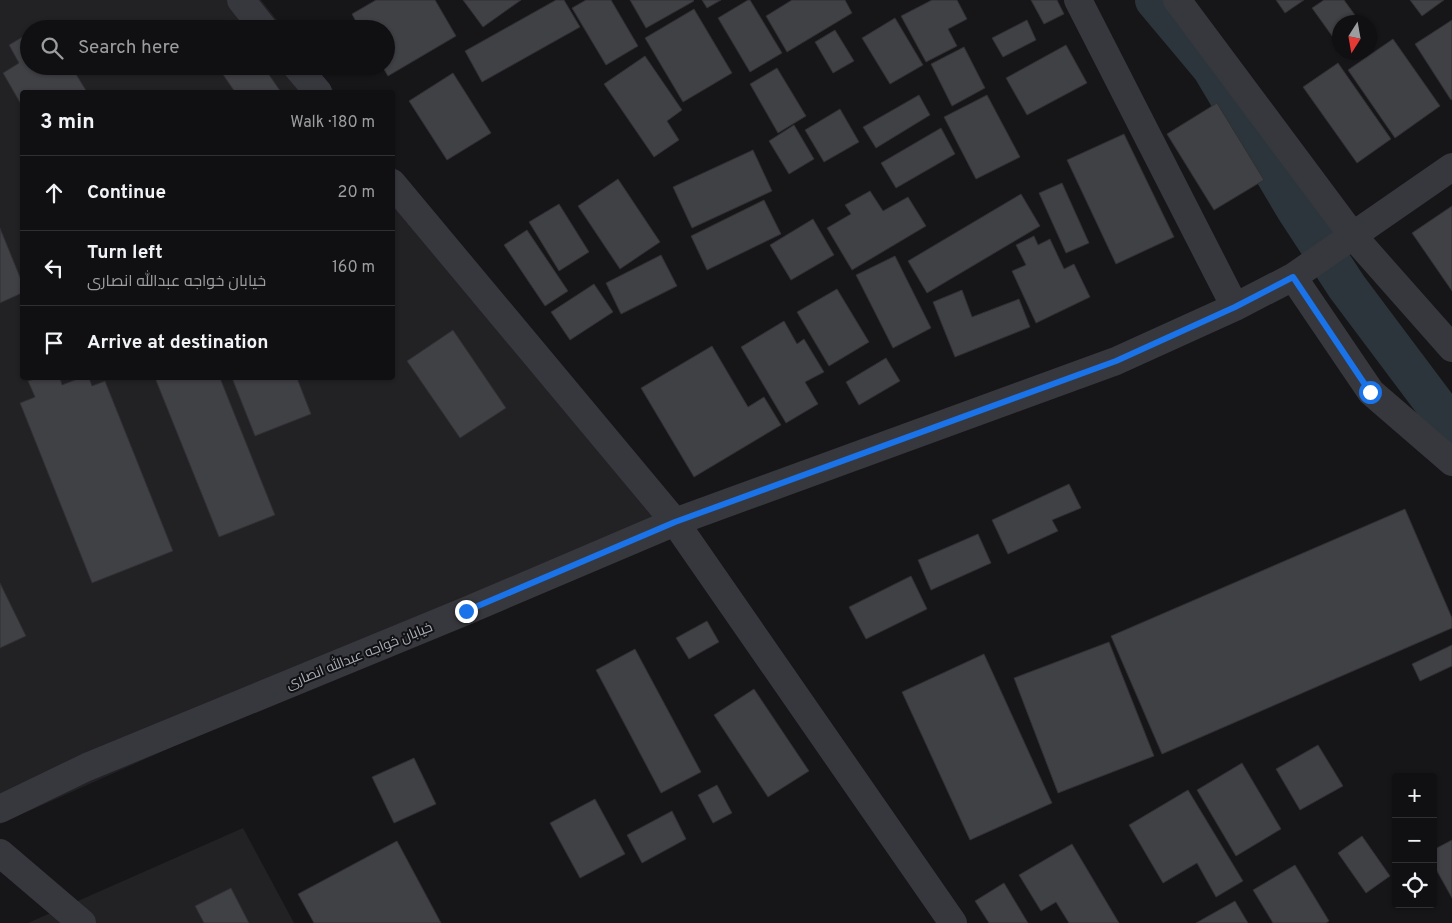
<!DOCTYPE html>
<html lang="en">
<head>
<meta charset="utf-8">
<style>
  :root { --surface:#101012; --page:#19191b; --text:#f1f3f6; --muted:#9c9d9f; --line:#303032 }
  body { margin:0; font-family:Overpass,Cairo,sans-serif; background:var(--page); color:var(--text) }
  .controls { position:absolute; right:15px; bottom:15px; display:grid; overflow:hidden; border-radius:5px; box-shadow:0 1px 4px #0004 }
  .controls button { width:45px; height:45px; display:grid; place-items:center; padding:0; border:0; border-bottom:1px solid var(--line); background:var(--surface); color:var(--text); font:25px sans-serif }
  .compass { position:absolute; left:1332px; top:15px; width:45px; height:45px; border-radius:50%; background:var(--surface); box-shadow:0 1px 4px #0004; rotate:191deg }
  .stop { position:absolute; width:15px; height:15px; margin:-11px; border:4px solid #1a73e8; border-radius:50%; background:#fff }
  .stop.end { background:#1a73e8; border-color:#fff; box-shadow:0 1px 5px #0008 }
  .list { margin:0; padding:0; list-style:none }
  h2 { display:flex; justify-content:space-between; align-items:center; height:65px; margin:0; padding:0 20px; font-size:21px }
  h2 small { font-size:16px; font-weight:400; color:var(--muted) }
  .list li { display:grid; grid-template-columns:32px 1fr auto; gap:15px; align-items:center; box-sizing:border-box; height:75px; padding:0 20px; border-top:1px solid var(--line) }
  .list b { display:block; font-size:19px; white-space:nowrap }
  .list p { margin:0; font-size:16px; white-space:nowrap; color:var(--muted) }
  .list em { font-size:16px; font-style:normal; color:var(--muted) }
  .icon { flex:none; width:28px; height:28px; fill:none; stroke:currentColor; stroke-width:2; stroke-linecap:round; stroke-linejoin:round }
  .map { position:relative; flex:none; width:1452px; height:923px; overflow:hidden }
  .search { position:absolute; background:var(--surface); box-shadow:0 1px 4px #0004; left:20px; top:20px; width:375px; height:55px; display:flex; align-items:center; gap:12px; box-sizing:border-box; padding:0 18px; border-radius:28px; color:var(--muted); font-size:19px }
  .panel { position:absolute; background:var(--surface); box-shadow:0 1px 4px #0004; left:20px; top:90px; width:375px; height:290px; border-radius:5px }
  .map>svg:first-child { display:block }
  .built { fill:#222225 }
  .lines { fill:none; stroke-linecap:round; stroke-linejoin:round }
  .canal { stroke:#2c353c; stroke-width:40 }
  .building { fill:#404145; stroke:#303034 }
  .minor { stroke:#37383d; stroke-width:28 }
  .route { stroke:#1a73e8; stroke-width:6 }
  .labels { text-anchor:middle; stroke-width:4; stroke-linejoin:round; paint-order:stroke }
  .street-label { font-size:14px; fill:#a8adb8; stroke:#111113 }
</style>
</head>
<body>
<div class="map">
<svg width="1452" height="923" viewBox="0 0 1452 923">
  <rect width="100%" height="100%" fill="#161618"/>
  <path class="built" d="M 0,0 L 261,0 L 284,29 L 29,29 L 29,66 L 314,66 L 335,92 L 22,92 L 22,378 L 392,378 L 393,165 L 675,522 L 0,824 Z
    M 243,828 L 294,923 L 28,923 Z"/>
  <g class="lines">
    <path class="canal" d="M 1155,0 L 1212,68 L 1296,209 L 1347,287 L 1452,427"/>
  </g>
  <path class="building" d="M 376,0 L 435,0 L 456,36 L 388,76 L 382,66 L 386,66 L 386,29 L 360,29 L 352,14 Z
    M 463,0 L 521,0 L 483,27 Z
    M 556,0 L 564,0 L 580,27 L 482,82 L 465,51 Z
    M 586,0 L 611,0 L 638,46 L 606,65 L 572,8 Z
    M 630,0 L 693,0 L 694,1 L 646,28 Z
    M 702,0 L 721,0 L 707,8 Z
    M 748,0 L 750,0 L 782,53 L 750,72 L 718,18 Z
    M 792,0 L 845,0 L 852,13 L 787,52 L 766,16 Z
    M 932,0 L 957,0 L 967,19 L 948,29 L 957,46 L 926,62 L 901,16 Z
    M 1031,0 L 1057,0 L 1064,14 L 1044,24 Z
    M 1276,0 L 1304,0 L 1285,13 Z
    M 1324,0 L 1344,0 L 1360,22 L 1340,22 L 1340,36 L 1335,40 L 1312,8 Z
    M 1410,0 L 1444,0 L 1422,16 Z
    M 694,9 L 732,73 L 683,102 L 645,38 Z
    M 895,18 L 923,65 L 890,84 L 862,38 Z
    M 231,20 L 237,29 L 219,29 Z
    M 1027,20 L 1036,40 L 1003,57 L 992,38 Z
    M 1452,20 L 1452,99 L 1451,100 L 1415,44 Z
    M 835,30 L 854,61 L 833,73 L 815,42 Z
    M 29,33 L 29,66 L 71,66 L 87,92 L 22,92 L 22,106 L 3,73 L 19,63 L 9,45 Z
    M 1393,39 L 1440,106 L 1395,138 L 1348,70 Z
    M 1066,45 L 1087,83 L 1027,115 L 1006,78 Z
    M 964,47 L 985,88 L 952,106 L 931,64 Z
    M 645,56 L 682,110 L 667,121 L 679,140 L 654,157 L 604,84 Z
    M 1338,63 L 1391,139 L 1357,163 L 1303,87 Z
    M 217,66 L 263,66 L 281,92 L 235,92 Z
    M 777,68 L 806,116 L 778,133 L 750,84 Z
    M 453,73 L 491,133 L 447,160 L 409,101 Z
    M 919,95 L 930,115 L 876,148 L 863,127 Z
    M 987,95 L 1020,157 L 976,179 L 944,117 Z
    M 1217,103 L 1264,180 L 1214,210 L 1167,134 Z
    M 840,109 L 859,142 L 824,162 L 805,130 Z
    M 794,125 L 814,159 L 789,174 L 769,141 Z
    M 941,128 L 955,154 L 896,188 L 881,163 Z
    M 1124,134 L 1174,237 L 1116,264 L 1067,160 Z
    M 753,150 L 772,191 L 692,228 L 673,187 Z
    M 618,179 L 660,242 L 620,269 L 578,206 Z
    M 1062,183 L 1089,243 L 1066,253 L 1039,193 Z
    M 870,191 L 883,211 L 908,197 L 926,226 L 852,270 L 827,228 L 851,214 L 845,205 Z
    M 1021,194 L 1040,226 L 927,293 L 908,261 Z
    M 764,200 L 781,234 L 707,270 L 691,236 Z
    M 559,204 L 589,252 L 559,271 L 529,222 Z
    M 1452,206 L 1452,291 L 1412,233 Z
    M 813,219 L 834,255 L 791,280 L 770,245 Z
    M 0,228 L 22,282 L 22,293 L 0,303 Z
    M 527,230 L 568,291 L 545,306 L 504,245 Z
    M 1034,236 L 1038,245 L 1050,239 L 1064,269 L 1074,264 L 1090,297 L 1036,323 L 1012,271 L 1026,265 L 1016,245 Z
    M 661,255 L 677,286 L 621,314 L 606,283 Z
    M 895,256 L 931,328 L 893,348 L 856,275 Z
    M 594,284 L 613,312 L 570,340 L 551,312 Z
    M 837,289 L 869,342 L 829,366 L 797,312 Z
    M 962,290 L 972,317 L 1019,299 L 1030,327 L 955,357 L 933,302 Z
    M 784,321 L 797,344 L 804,339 L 824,372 L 805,382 L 818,404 L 786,423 L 741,347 Z
    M 453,330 L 506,408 L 460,438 L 407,361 Z
    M 712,346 L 748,407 L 764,397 L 781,425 L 694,477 L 641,388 Z
    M 886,358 L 900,381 L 859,405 L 846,382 Z
    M 38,378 L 60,378 L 62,385 L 80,378 L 89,378 L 92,386 L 105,381 L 173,551 L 92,583 L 20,403 L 35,397 L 28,381 Z
    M 155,378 L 220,378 L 275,515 L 219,537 Z
    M 232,378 L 297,378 L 311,414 L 255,436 Z
    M 1069,484 L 1081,508 L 1052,520 L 1058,531 L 1008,554 L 992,520 Z
    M 1405,509 L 1452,618 L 1452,628 L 1162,754 L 1111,636 Z
    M 978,534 L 991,563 L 931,590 L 918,560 Z
    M 911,576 L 927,609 L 866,639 L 849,607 Z
    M 0,583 L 26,636 L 0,648 Z
    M 707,621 L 719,642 L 689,659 L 676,638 Z
    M 1109,642 L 1154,756 L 1058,793 L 1014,678 Z
    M 1452,645 L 1452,666 L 1420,681 L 1412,664 Z
    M 635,649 L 701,772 L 661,793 L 596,670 Z
    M 984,654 L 1052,803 L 970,840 L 902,692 Z
    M 754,689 L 809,771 L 768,797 L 714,715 Z
    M 1318,745 L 1343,786 L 1300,810 L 1276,769 Z
    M 414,758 L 436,804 L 394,823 L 372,777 Z
    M 1242,763 L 1281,829 L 1236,856 L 1197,790 Z
    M 717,785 L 732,813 L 713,823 L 698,795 Z
    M 1188,790 L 1243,881 L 1216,897 L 1197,863 L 1163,883 L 1129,825 Z
    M 595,799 L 625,854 L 580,878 L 550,823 Z
    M 672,811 L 686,839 L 642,863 L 627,835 Z
    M 1362,836 L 1390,876 L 1366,893 L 1338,853 Z
    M 1452,840 L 1452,898 L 1433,864 L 1433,850 Z
    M 397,841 L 441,923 L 314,923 L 298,894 Z
    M 1072,844 L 1119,923 L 1069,923 L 1056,902 L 1041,911 L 1019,875 Z
    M 1295,865 L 1329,921 L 1326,923 L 1273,923 L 1253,890 Z
    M 1004,883 L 1028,923 L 989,923 L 975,901 Z
    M 231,888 L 249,923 L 204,923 L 195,906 Z
    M 1235,901 L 1248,923 L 1196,923 Z"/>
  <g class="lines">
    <path class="minor" d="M 241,0 L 264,29
      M 1078,0 L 1235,307
      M 1177,0 L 1353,236 L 1452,348
      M 296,66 L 318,92
      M 392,183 L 675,522 L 953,923
      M 1293,277 L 1371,392 L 1452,462
      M 0,809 L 87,767 L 466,611 L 675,522 L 1116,361 L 1235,307 L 1293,277 L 1452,167
      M 0,853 L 82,923"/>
  </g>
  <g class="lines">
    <path class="route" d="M 466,611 L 675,522 L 1116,361 L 1235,307 L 1293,277 L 1370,392"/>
  </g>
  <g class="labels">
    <g class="street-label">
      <text transform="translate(359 655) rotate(-22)" y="5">خیابان خواجه عبدالله انصاری</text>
    </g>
  </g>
</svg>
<div class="controls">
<button>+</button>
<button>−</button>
<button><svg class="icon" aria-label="locate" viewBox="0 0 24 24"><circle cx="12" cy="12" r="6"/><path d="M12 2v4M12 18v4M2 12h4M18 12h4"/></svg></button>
</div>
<svg class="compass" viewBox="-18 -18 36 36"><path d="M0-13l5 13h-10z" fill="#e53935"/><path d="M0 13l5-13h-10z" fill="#9c9d9f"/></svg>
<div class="stop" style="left:1370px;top:392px"></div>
<div class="stop end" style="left:466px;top:611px"></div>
<div class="search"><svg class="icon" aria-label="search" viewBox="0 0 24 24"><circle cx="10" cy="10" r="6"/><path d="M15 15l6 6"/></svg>Search here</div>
<section class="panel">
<h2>3 min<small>Walk · 180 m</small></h2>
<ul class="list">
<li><svg class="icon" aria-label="ahead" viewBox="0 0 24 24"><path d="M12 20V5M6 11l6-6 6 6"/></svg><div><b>Continue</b></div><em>20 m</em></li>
<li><svg class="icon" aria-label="left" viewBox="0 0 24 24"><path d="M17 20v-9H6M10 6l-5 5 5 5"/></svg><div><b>Turn left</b><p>خیابان خواجه عبدالله انصاری</p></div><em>160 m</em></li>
<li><svg class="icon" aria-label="arrive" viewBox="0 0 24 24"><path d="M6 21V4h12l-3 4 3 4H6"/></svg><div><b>Arrive at destination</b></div></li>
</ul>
</section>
</div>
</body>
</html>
